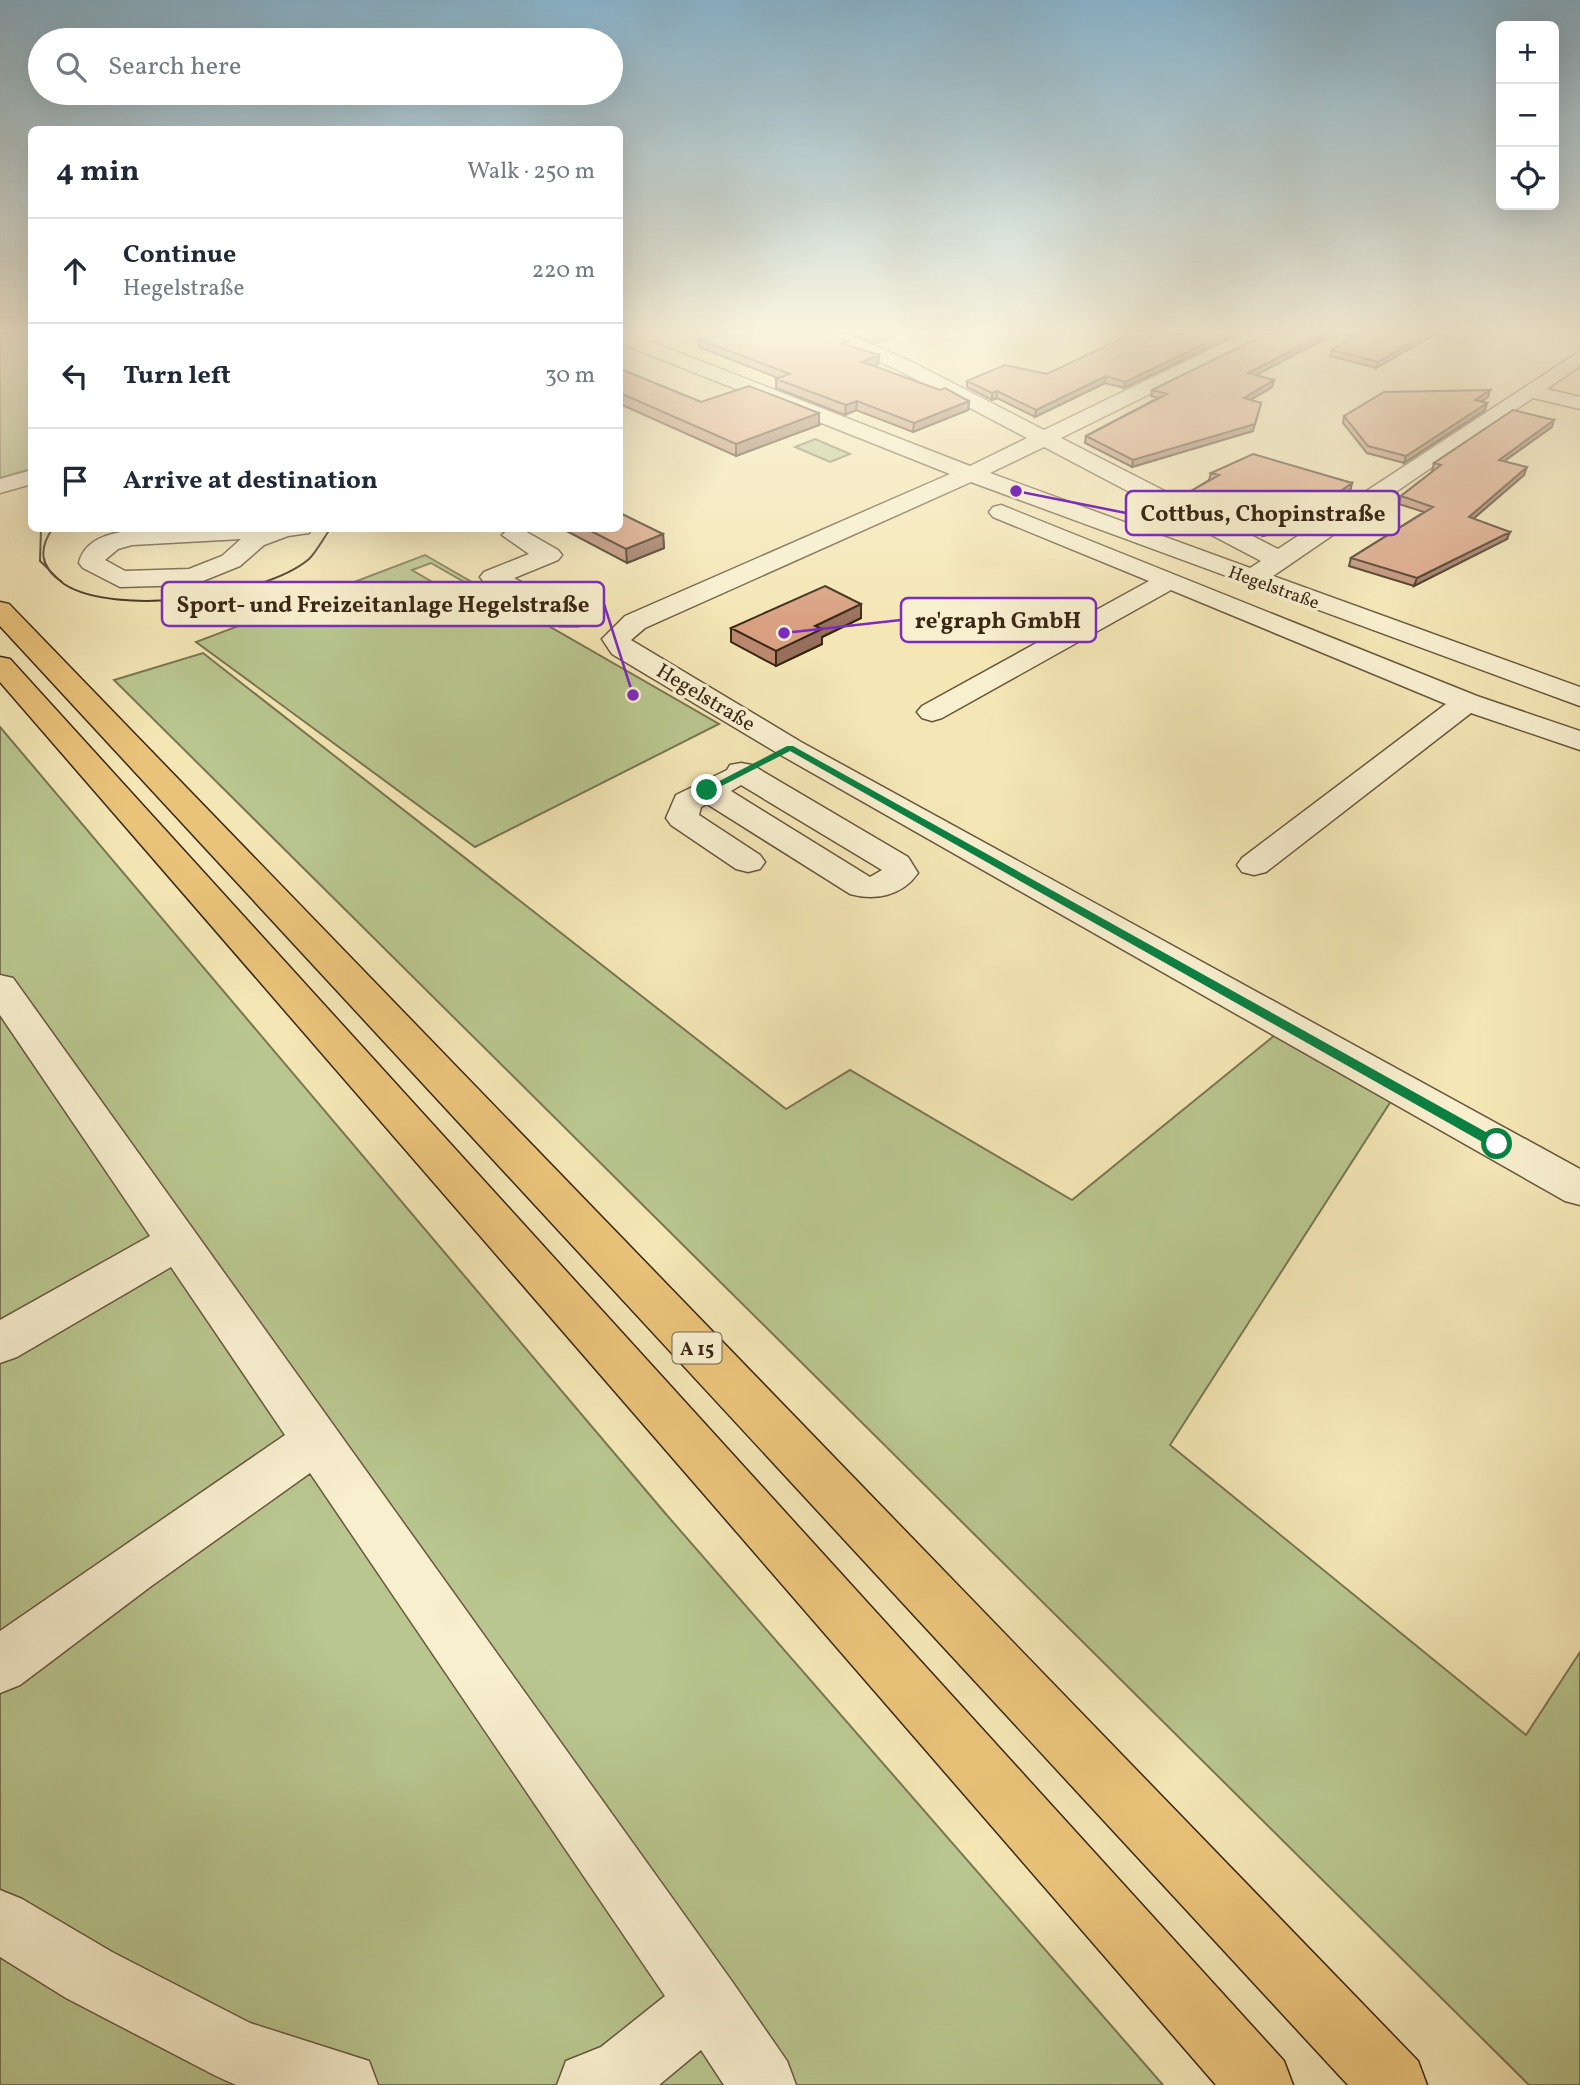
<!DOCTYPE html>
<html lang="en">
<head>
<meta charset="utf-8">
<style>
  :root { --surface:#fff; --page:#f2f2f3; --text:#1f2937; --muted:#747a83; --line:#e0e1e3 }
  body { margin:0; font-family:Vollkorn,serif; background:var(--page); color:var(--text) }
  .controls { position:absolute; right:21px; top:21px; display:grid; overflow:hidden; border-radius:10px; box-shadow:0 7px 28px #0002 }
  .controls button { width:63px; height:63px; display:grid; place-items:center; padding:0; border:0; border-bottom:2px solid var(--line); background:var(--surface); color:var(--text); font:35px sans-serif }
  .stop { position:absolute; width:21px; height:21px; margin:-16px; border:5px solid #0b8043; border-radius:50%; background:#fff }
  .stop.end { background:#0b8043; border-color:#fff; box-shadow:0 2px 7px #0008 }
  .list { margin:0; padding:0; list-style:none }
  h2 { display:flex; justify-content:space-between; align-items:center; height:91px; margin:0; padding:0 28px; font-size:30px }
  h2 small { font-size:23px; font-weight:400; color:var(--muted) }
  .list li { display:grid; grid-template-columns:46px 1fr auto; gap:21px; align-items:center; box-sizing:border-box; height:105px; padding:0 28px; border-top:2px solid var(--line) }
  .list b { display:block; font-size:26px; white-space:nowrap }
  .list p { margin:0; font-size:23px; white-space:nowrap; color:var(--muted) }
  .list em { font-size:23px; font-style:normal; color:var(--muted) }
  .icon { flex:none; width:38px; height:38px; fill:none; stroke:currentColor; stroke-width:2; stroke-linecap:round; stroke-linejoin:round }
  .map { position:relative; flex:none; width:1580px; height:2085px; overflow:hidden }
  .search { position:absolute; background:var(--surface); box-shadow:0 7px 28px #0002; left:28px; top:28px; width:595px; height:77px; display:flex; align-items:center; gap:18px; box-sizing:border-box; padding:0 24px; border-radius:38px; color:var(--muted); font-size:26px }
  .panel { position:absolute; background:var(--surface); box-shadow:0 7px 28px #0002; left:28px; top:126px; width:595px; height:406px; border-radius:10px }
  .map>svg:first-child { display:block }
  .green { fill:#b9c68f; stroke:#797652; stroke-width:2; fill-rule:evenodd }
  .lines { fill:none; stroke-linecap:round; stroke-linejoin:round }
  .minor-casing { stroke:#68573d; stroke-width:3 }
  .highway-casing { stroke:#392715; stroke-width:3 }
  .minor { fill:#f8efcf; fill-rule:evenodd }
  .highway { fill:#eac37a; fill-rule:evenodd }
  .tram { stroke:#392715; stroke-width:2 }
  .wall { fill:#ba896e; stroke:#392715; stroke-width:2 }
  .shaded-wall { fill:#976f5a; stroke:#392715; stroke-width:2 }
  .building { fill:#d89f80; stroke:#392715; stroke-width:2 }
  .route { fill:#0b8043 }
  .labels { text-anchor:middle; stroke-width:7; stroke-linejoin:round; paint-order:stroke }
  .far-street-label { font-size:18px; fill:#392715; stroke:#f8efcf }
  .shield { fill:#f8efcf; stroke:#72634d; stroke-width:2 }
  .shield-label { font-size:19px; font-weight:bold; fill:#392715 }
  .street-label { font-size:21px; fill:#392715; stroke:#f8efcf }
  .leader { fill:none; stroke:#7b2cbf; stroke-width:2.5 }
  .callout-dot { fill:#7b2cbf; stroke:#f8efcf; stroke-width:2.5 }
  .callout { fill:#f8efcf; stroke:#7b2cbf; stroke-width:2.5 }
  .callout-label { font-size:23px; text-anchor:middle; font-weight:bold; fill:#392715 }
</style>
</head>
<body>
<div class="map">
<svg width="1580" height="2085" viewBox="0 0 1580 2085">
  <rect width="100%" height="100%" fill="#f4e6b5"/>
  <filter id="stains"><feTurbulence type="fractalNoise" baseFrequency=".00286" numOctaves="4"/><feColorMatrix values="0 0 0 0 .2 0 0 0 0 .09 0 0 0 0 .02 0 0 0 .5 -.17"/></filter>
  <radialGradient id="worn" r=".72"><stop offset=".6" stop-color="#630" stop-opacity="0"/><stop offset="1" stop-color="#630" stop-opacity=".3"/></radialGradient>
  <path class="green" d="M 0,334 L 32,334 L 31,469 L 0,478 Z
    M 815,439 L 850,454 L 830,462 L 795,447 Z
    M 425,555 L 719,724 L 475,847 L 196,642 ZM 431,563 L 464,582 L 464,583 L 446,590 L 412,570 Z
    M 203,653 L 786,1109 L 850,1070 L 1072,1200 L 1275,1035 L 1391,1101 L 1170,1445 L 1526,1735 L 1580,1652 L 1580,2085 L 1529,2085 L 114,680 Z
    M 0,727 L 665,1513 L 1163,2085 L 0,2085 Z"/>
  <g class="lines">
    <g class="minor-casing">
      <path id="minor" d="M 620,334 L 631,334 L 970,466 L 1027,438 L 896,369 L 825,338 L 823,334 L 847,334 L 910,361 L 1044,430 L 1242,334 L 1265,334 L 1263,338 L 1061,438 L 1278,549 L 1580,351 L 1580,366 L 1547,389 L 1580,397 L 1580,409 L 1533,398 L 1273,576 L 1580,687 L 1580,706 L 971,482 L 645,628 L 631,640 L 801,742 L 1580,1169 L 1580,1205 L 1565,1201 L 779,754 L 612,654 L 602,639 L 625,616 L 950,474 L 620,343 ZM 1044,447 L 1261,561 L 1250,568 L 990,473 Z
        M 32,470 L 32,484 L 0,493 L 0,479 Z
        M 1001,505 L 1477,696 L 1580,731 L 1580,750 L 1471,713 L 1266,872 L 1254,875 L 1242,872 L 1237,865 L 1242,858 L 1446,704 L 1171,590 L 942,718 L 932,721 L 922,718 L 917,712 L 922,706 L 1149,581 L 993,517 L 989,512 L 993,507 Z
        M 167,528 L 312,528 L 309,533 L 288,536 L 264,545 L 240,566 L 193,585 L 120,587 L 83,568 L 79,563 C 87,528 139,530 167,528 ZM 241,539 L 222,556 L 189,569 L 125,571 L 105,560 L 118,549 L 132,545 Z
        M 510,528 L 523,530 L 558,550 L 562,555 L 558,560 L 514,578 L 579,614 L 582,620 L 579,626 L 559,626 L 484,582 L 480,577 L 484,572 L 529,554 L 502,535 Z
        M 741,763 L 752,765 L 908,857 L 918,873 C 902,896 875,901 850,894 L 707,804 L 701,807 L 699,815 L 760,855 L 765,862 L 760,869 L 748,872 L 736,869 L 671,825 L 666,818 L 676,795 L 727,770 L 730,765 ZM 741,785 L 882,870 L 870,877 L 731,791 Z
        M 0,975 L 13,978 L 731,1980 L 787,2061 L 796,2085 L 724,2085 L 701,2050 L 659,2085 L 557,2085 L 566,2061 L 601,2047 L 665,1996 L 310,1473 L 150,1587 L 20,1685 L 0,1693 L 0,1631 L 285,1435 L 171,1267 L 17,1357 L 0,1363 L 0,1320 L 150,1236 L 0,1015 Z
        M 0,1890 L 22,1899 L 112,1952 L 250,2023 L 369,2061 L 378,2085 L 236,2085 L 216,2076 L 66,1998 L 0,1957 Z"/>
    </g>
    <g class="highway-casing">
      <path id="highway" d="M 0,602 L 9,604 L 1418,2061 L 1427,2085 L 1348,2085 L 0,626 Z
        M 0,657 L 10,659 L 1284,2061 L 1293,2085 L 1216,2085 L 0,682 Z"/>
    </g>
    <use href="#minor" class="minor"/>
    <use href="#highway" class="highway"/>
    <path class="tram" d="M 41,528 L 40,561 C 48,568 56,578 64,584 C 115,617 263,598 309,559 C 317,551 324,537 331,528
      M 53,528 C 38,549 40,567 62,582"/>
  </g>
  <path class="wall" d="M 853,334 L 896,334 L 896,336 L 874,343 Z
    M 1145,334 L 1237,334 L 1124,388 L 1105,383 L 1035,417 L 997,398 L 992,400 L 967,387 L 967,381 L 1047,374 Z
    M 1331,334 L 1331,336 L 1300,352 L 1298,351 L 1298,353 L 1255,375 L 1274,380 L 1272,387 L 1250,400 L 1253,431 L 1132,467 L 1085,443 L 1086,436 L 1158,398 L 1151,396 L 1152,390 Z
    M 1435,334 L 1376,368 L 1330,356 L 1332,350 Z
    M 698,339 L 848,346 L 879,355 L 878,364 L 873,366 L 969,401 L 968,410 L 913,432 L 856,410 L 845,415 L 776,388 L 776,379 L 778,378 L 699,347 Z
    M 620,369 L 701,402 L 819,425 L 736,456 L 620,404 Z
    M 1488,397 L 1481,402 L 1487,403 L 1485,410 L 1404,463 L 1367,453 L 1343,423 L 1344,416 Z
    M 1552,427 L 1504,461 L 1524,475 L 1473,519 L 1507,539 L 1414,586 L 1349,566 L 1351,558 L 1424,512 L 1399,504 L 1401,496 L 1433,471 L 1432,471 L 1434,463 Z
    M 1211,473 L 1352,483 L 1350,491 L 1303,524 L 1263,536 L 1190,498 L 1191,491 L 1209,480 Z
    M 561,528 L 620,528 L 663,534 L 664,548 L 627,563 Z
    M 861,618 L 822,637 L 822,644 L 776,666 L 731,642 L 731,628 Z"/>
  <path class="shaded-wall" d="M 874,334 L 896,334 L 896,336 L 874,343 Z
    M 1225,334 L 1237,334 L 1124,388 L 1125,382 Z
    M 1325,334 L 1331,334 L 1331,336 L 1300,352 L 1302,346 Z
    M 1426,334 L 1435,334 L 1376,368 L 1378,362 Z
    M 1299,347 L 1298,353 L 1246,380 L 1248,373 Z
    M 879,355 L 878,364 L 862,371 L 862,362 Z
    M 1106,376 L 1105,383 L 1035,417 L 1036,410 Z
    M 1274,380 L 1272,387 L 1242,405 L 1244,398 Z
    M 1490,390 L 1488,397 L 1472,407 L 1475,400 Z
    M 997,391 L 997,398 L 992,400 L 992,393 Z
    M 857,401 L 856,410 L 845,415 L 846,405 Z
    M 969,401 L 968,410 L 913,432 L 914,423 Z
    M 1261,403 L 1253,431 L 1132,467 L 1133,460 Z
    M 1487,403 L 1485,410 L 1404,463 L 1406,456 Z
    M 819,413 L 819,425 L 736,456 L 736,444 Z
    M 1554,420 L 1552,427 L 1496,467 L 1499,460 Z
    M 1527,467 L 1524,475 L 1466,525 L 1469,517 Z
    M 1352,483 L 1350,491 L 1303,524 L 1263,536 L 1265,529 Z
    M 1510,532 L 1507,539 L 1414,586 L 1417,578 Z
    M 663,534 L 664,548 L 627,563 L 626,549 Z
    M 861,604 L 861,618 L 822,637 L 822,644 L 776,666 L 776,651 L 815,626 Z"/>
  <path class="building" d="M 714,334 L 828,334 L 848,342 L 842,344 L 879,355 L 862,362 L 940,390 L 945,388 L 969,401 L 914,423 L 857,401 L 846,405 L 776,379 L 790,374 L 698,339 Z
    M 1145,334 L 1225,334 L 1125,382 L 1106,376 L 1036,410 L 997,391 L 992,393 L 967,381 L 1005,365 L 1047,374 L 1127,336 L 1136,338 Z
    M 1266,334 L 1325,334 L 1302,346 L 1297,344 L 1299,347 L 1248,373 L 1274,380 L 1244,398 L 1261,403 L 1255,424 L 1133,460 L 1086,436 L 1167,394 L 1152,390 Z
    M 1359,334 L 1426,334 L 1378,362 L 1332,350 Z
    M 620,369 L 701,402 L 749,386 L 819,413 L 736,444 L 620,393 Z
    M 1490,390 L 1475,400 L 1487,403 L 1406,456 L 1368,446 L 1344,416 L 1384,392 Z
    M 1513,410 L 1554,420 L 1499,460 L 1527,467 L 1469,517 L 1510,532 L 1417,578 L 1351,558 L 1433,507 L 1401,496 L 1441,465 L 1434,463 Z
    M 1253,454 L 1352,483 L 1305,516 L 1265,529 L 1191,491 L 1219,475 L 1211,473 Z
    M 620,513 L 663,534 L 626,549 L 585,528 L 620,528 Z
    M 825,586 L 861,604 L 815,626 L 822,629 L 776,651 L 731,628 Z"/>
  <linearGradient id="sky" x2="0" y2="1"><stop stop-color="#8ab8d3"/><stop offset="0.53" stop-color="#faf4de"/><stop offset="1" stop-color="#faf4de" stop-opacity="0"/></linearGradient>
  <rect width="1580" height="626" fill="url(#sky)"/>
  <path class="route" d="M 787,746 L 793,746 L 1502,1141 L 1502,1148 L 1493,1148 L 790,751 L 710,792 L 702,790 Z"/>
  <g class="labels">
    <g class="far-street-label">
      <text transform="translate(1274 587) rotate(20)" y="6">Hegelstraße</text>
    </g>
    <rect class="shield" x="672.5" y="1332.5" width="49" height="31" rx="5"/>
    <g class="shield-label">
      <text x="697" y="1355">A 15</text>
    </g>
    <g class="street-label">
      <text transform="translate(706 697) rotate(31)" y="7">Hegelstraße</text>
    </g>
  </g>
  <path class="leader" d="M1016 491L1126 513M633 695L604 604M784 633L901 620"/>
  <g class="callout-dot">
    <circle cx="1016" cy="491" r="7"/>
    <circle cx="633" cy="695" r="7"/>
    <circle cx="784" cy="633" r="7"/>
  </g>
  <g class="callout">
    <rect x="1126" y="491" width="273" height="44" rx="7"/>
    <rect x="162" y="582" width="442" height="44" rx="7"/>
    <rect x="901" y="598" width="195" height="44" rx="7"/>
  </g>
  <g class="callout-label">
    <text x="1263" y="521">Cottbus, Chopinstraße</text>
    <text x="383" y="612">Sport- und Freizeitanlage Hegelstraße</text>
    <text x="998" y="628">re'graph GmbH</text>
  </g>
  <rect width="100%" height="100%" filter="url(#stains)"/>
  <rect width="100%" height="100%" fill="url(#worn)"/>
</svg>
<div class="controls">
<button>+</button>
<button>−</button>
<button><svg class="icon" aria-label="locate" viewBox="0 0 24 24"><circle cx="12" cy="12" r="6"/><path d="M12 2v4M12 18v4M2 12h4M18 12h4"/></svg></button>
</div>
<div class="stop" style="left:1497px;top:1144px"></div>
<div class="stop end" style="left:707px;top:790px"></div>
<div class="search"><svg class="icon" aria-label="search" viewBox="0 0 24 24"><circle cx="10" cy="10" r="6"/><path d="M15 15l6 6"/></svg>Search here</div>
<section class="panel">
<h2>4 min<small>Walk · 250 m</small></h2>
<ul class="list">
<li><svg class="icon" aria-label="ahead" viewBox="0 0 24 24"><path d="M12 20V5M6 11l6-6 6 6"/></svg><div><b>Continue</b><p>Hegelstraße</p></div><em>220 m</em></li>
<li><svg class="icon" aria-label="left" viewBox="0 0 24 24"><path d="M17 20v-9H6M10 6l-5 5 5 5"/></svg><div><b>Turn left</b></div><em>30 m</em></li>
<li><svg class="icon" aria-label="arrive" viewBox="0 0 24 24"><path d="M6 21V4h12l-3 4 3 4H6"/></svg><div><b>Arrive at destination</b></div></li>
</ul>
</section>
</div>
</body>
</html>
